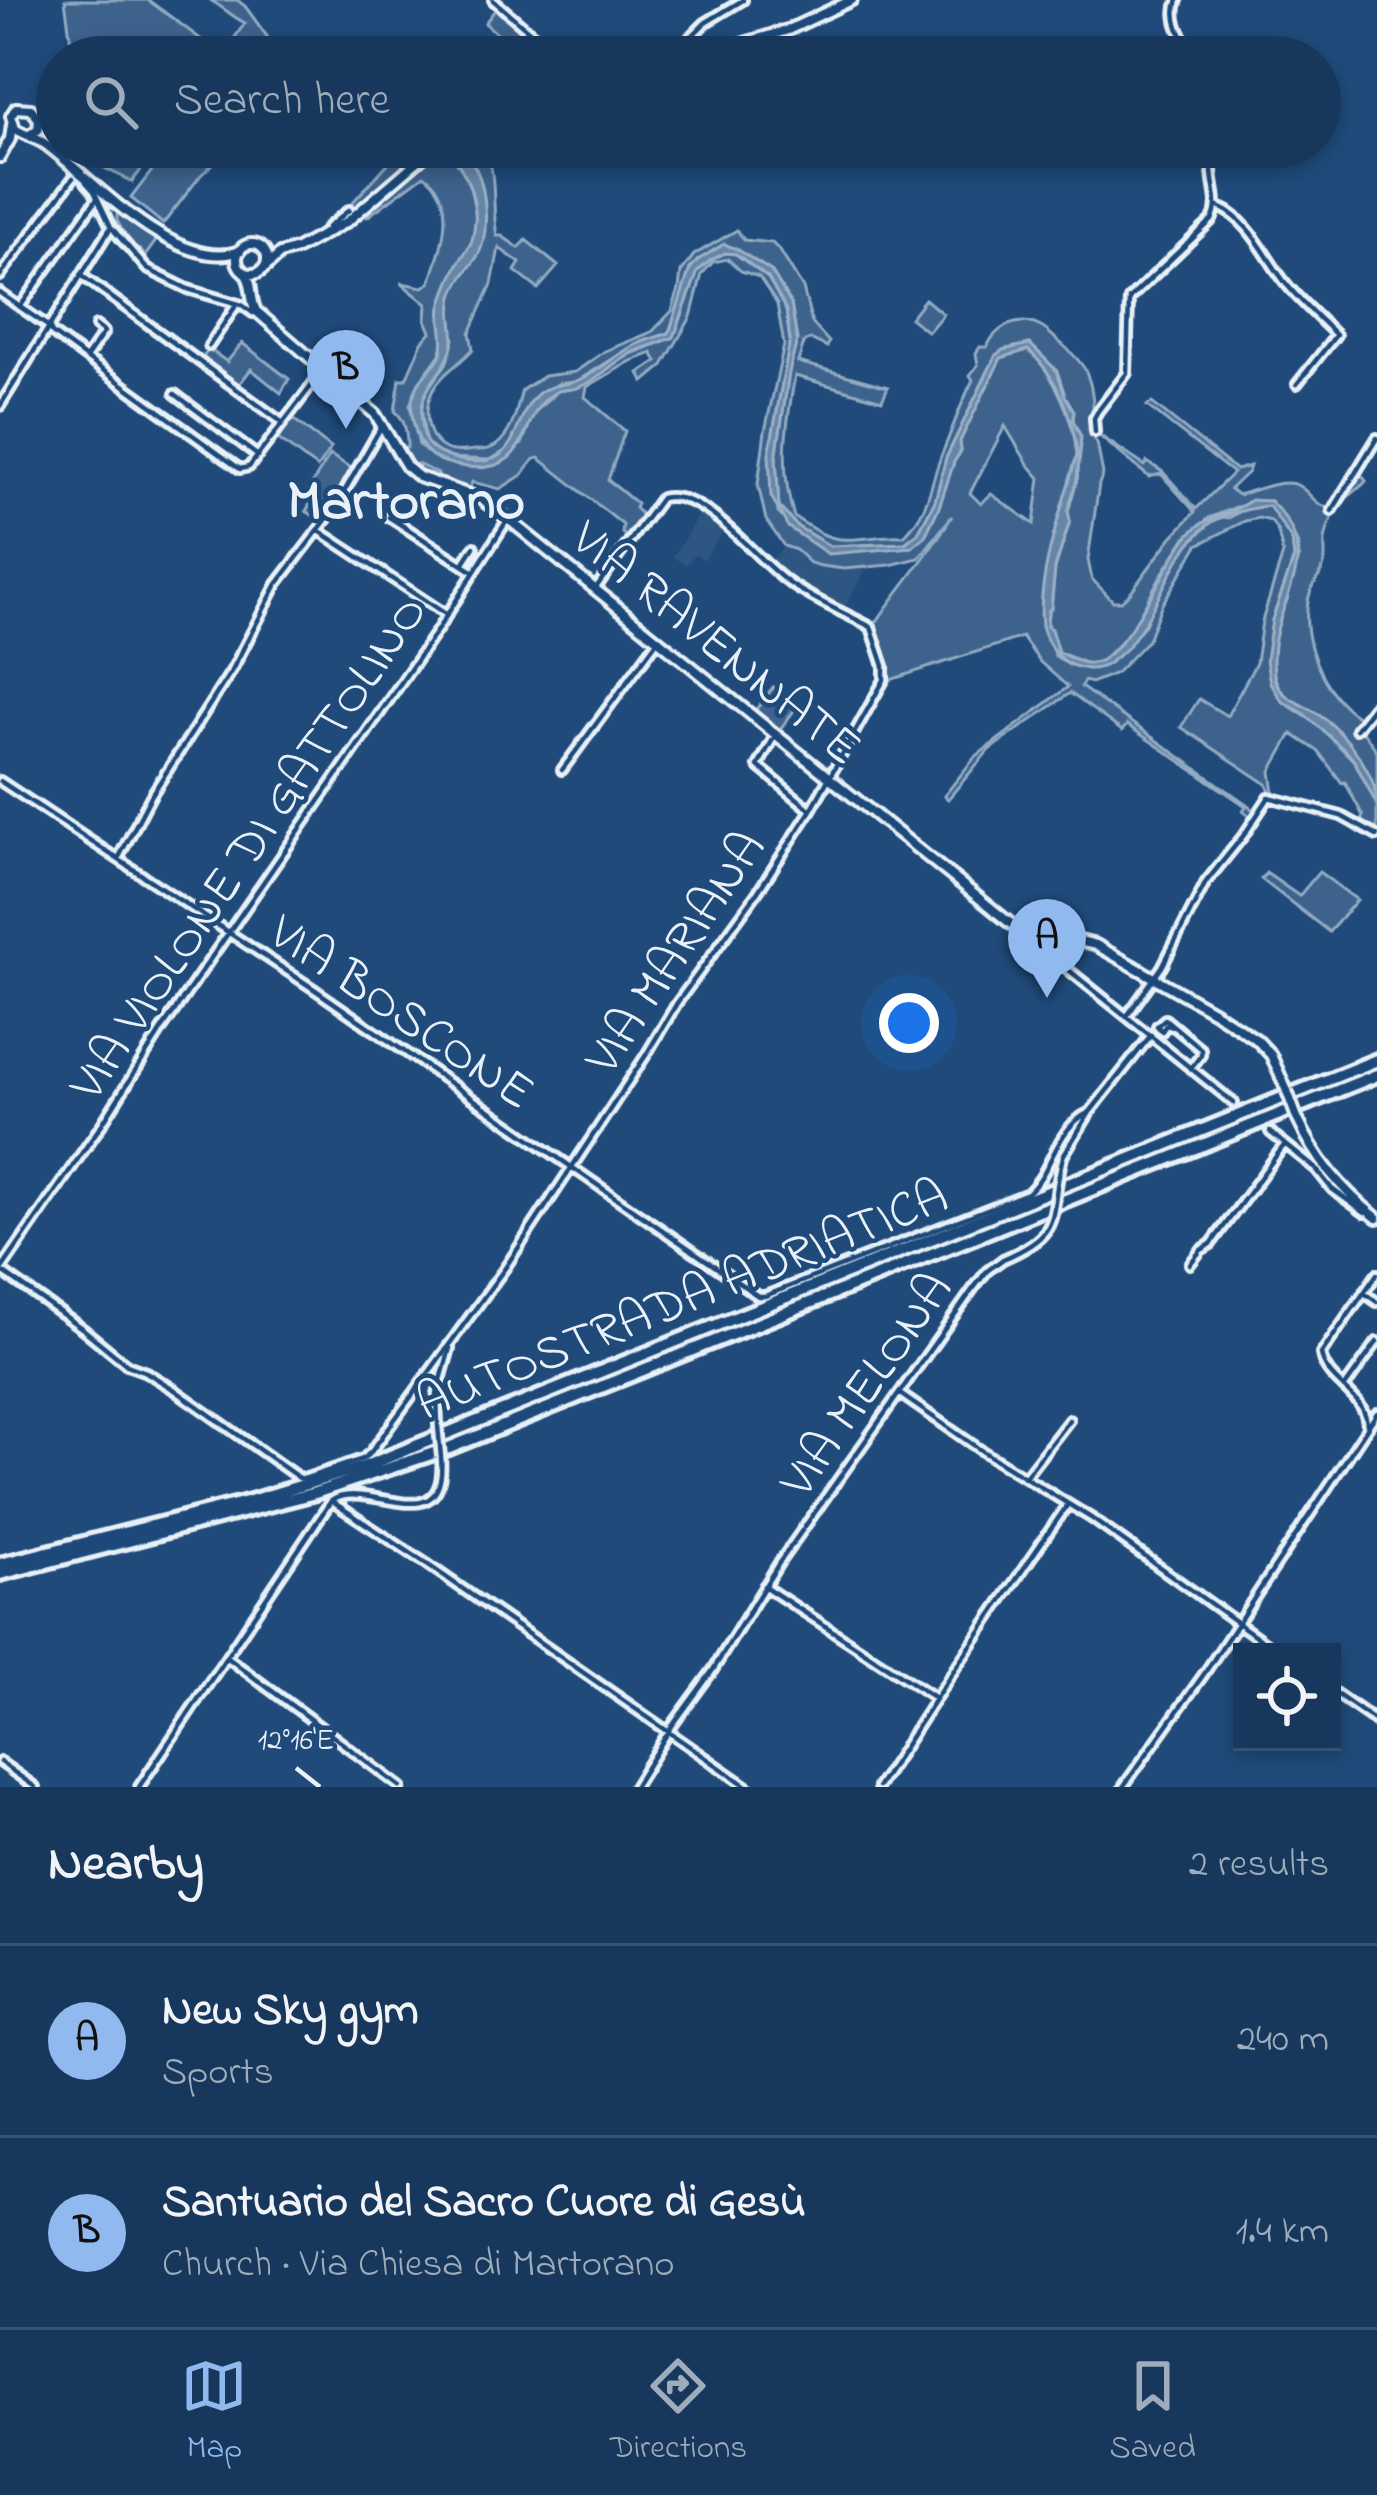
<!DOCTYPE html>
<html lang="en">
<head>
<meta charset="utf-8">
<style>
  :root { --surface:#17385c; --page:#203f62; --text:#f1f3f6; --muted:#9eacbb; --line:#365272; --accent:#90b9f0 }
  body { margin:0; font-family:"Indie Flower",sans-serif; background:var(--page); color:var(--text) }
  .controls { position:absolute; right:36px; bottom:36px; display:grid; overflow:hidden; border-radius:0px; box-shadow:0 6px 18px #0003 }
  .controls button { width:108px; height:108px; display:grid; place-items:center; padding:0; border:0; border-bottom:3px solid var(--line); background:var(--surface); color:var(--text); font:60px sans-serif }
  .you { position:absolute; left:909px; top:1023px; width:42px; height:42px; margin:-30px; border:9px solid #fff; border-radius:50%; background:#1a73e8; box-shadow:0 0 0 18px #1a73e833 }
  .badge { display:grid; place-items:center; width:78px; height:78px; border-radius:50%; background:var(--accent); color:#111; font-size:39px; font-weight:700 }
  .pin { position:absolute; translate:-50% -99px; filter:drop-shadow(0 3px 6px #0008) }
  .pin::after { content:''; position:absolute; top:63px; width:42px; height:36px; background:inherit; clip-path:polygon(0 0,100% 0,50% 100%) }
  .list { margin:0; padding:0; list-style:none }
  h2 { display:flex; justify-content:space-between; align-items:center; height:156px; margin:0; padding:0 48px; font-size:51px }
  h2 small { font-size:39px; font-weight:400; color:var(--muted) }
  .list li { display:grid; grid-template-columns:78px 1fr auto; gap:36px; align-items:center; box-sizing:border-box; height:192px; padding:0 48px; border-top:3px solid var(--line) }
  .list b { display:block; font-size:45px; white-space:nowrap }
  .list p { margin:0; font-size:39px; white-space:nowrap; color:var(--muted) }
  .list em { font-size:39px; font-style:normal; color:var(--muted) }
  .icon { flex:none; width:66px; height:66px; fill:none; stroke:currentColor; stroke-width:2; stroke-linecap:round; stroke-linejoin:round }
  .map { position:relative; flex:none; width:1377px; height:1787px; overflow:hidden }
  .search { position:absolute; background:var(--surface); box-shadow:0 6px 18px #0003; left:36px; right:36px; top:36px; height:132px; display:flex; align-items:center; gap:30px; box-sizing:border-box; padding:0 42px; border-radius:66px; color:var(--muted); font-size:45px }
  .sheet { height:540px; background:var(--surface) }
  nav { display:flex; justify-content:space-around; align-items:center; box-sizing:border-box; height:168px; border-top:3px solid var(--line); background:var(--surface); font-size:33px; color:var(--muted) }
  nav a { display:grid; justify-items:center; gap:6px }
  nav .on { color:var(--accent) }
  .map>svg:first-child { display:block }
  .built { fill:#2e5683 }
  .green { fill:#3c628c; stroke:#92aac2; stroke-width:3; fill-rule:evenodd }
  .water { fill:#6685a7; stroke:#9ab0c7; stroke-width:3 }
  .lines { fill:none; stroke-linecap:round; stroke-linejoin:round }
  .street-casing { stroke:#e8f1f8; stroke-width:14 }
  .secondary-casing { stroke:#e8f1f8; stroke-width:16 }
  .highway-casing { stroke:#e8f1f8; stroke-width:20 }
  .street { stroke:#1f4a7a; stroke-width:4.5 }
  .secondary { stroke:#1f4a7a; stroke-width:8 }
  .highway { stroke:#1f4a7a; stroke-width:10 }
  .street-bridge-casing { stroke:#e8f1f8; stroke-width:14; stroke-linecap:butt }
  .secondary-bridge-casing { stroke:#e8f1f8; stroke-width:16; stroke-linecap:butt }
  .street-bridge { stroke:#1f4a7a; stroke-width:4.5 }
  .secondary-bridge { stroke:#1f4a7a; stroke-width:8 }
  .ticks { fill:none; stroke:#e8f1f8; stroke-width:4.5 }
  .labels { text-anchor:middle; stroke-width:9; stroke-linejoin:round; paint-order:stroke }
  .street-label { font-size:51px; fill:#e8f1f8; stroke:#1f4a7a }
  .quarter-label { font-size:57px; font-weight:bold; fill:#e8f1f8; stroke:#1f4a7a }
  .ticks-label { font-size:30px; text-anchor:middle; fill:#e8f1f8; stroke:#1f4a7a; stroke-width:9; stroke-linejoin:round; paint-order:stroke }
</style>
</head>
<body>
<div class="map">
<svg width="1377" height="1787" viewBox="0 0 1377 1787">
  <rect width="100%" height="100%" fill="#1f4a7a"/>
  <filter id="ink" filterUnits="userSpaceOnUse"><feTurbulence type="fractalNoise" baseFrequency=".00833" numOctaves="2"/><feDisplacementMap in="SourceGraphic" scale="24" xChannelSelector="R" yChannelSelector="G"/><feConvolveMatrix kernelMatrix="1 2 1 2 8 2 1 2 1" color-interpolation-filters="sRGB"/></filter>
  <g filter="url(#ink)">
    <path class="built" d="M 702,509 L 725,528 L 704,560 L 695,554 L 686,565 L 673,557 Z
      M 784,546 L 796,550 L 802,557 L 844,569 L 867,567 L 842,612 L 821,603 L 767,565 Z"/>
    <path class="green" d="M 65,0 L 148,0 L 206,43 L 230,44 L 245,23 C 231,16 223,7 210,0 L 237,0 L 245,6 L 282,57 L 73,57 Z
      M 497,7 L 557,57 L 523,57 L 485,23 Z
      M 70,147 L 158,147 L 132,182 C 111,170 88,162 70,147 Z
      M 170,147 L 231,147 L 201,175 L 163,224 L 131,198 Z
      M 403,147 L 445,147 L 468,178 L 476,215 L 472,243 L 457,266 L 441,308 L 444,339 L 441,353 L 419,383 L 410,405 L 419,445 L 426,452 L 483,468 L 522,444 L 534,413 L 558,391 L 577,388 L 631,354 L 674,337 L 698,271 L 711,260 L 725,253 L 736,254 L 768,278 L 786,310 L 790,341 L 769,454 L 778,513 L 803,536 L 828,553 L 912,547 L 925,536 L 939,507 L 954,462 L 961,451 L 960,441 L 1001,357 L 1028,350 C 1055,373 1074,419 1077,455 L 1046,580 L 1042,627 L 1055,656 L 1069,665 L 1108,663 L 1145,625 L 1165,579 L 1184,549 L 1210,523 L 1222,517 L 1229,518 L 1244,509 L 1269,506 L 1273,509 L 1292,540 L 1294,558 L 1272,620 L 1267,660 L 1270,682 L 1282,701 L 1317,724 L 1355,762 L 1377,805 L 1377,835 L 1360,823 L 1363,816 L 1345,782 L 1342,783 L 1318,751 L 1292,734 L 1271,771 L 1274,794 L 1272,796 L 1267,784 L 1181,727 L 1199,699 L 1227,716 L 1256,663 L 1262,621 L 1283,554 L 1278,532 L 1271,521 L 1259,518 L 1245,521 L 1198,545 L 1161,606 L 1148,640 L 1116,673 L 1091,683 L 1084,681 L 1081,687 L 1248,805 L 1256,813 L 1253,819 L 1243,811 L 1246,806 L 1127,725 L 1122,731 L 1070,693 L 989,750 L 948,799 L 944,796 L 975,757 L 1068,687 L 1040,662 L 1022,637 L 893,679 L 884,685 L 888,672 L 873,627 C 898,589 929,555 952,516 L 919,558 L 890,565 L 844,569 L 821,566 L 810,563 L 796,550 L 784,546 L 766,520 L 758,484 L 765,431 L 784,345 L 777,304 L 759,277 L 741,271 L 728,259 L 713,262 L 702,274 L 691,317 L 662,367 L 644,382 L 639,373 L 657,361 L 652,353 L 631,361 L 587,387 L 585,397 L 625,431 L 608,480 L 637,504 L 635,508 L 642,515 L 629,538 L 622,533 L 623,525 L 539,458 L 534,459 L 522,475 L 500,489 L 472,482 L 469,490 L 437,481 L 438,474 L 417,464 L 411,467 L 401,449 L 407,448 C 407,435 406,420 395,411 L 400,379 L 406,379 L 422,342 L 431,332 L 426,320 L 427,304 L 401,283 L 423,287 L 430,283 C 441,248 460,200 424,175 L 367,217 L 352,203 ZM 1005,426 L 1028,464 L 1040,478 L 1034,524 L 991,494 L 981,504 L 970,493 Z
      M 459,147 L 484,147 C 498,175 491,204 497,236 L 502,236 L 519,248 L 526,240 L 558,266 L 538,289 L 515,271 L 520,263 L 499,248 L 492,284 L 470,333 L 473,349 C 460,364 443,372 433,390 C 423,408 425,439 446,449 C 454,453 465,451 474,450 C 484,450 492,450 500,442 C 514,428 517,408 522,390 L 544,376 L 575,372 L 605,351 L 652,332 L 672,311 L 679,289 L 681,272 L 694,255 L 737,230 L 744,240 L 772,243 L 780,251 L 803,288 L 812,323 L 829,342 L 827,347 L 810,339 L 804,342 L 798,362 L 888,387 L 882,400 L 795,376 C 786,424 779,469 794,517 C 809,526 824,538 841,539 C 862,541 883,534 904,536 C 934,505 928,484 944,449 C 954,425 961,403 973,380 L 970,375 L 978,365 L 976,353 L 980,347 L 987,347 C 996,326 1020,315 1041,327 C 1049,331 1056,340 1063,345 C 1072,353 1083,363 1087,374 C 1096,397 1092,417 1094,439 L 1097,443 L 1103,474 L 1099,484 L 1088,560 L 1092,579 L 1113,601 L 1121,601 L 1130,593 L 1171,538 L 1195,512 L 1161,474 L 1149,477 L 1096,433 L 1145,466 L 1147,462 L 1163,472 L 1196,509 L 1233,473 L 1147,406 L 1152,403 L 1236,470 L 1250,466 L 1248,472 L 1230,489 L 1238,495 C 1254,491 1284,477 1299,486 C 1313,495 1314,506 1333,508 L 1353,474 L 1360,473 L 1366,481 C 1358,491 1346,496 1339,506 C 1332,516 1327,529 1325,540 C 1324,550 1327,559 1323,568 C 1320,577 1313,584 1310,593 C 1297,635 1323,695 1359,717 L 1377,698 L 1377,709 L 1362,730 L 1377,751 L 1377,791 C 1362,764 1347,735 1321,716 C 1311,708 1297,704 1288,697 C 1267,681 1269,639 1279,617 C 1281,611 1285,606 1287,600 L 1285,597 L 1299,559 L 1298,543 L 1270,501 L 1236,507 L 1209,518 L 1187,536 L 1160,577 L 1131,631 L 1102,661 L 1087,664 L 1058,652 L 1047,626 L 1048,611 L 1051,608 L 1055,568 L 1070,521 L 1068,511 L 1077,479 L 1081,446 L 1073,420 L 1074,411 L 1065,396 L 1057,371 L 1030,344 L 1003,350 L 996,355 L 946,458 L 935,501 L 918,533 L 905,543 L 830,547 L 798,527 L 779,507 L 776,458 L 789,372 L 797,340 L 791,304 L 771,271 L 725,245 L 690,269 L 669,333 L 635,345 L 574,383 L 559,383 L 532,400 L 515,440 L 505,451 L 490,460 L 452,458 L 437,452 L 425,441 L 421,402 L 427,389 L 446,364 L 454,339 L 449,319 L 453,296 L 460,279 L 482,245 L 476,169 Z
      M 117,208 L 158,238 L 146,255 L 147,263 L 141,258 L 143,253 L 140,250 L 136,253 L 133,249 L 117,221 Z
      M 925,299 L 943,314 L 928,332 L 910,318 Z
      M 242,343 L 289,379 L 281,393 L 251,369 L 238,386 L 202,358 L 209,349 L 227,362 Z
      M 292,418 L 331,448 L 317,468 L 278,439 Z
      M 330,455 L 354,470 L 320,520 L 306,511 L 314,497 L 307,492 Z
      M 773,687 L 798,705 L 778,732 L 754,712 Z
      M 1319,872 L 1357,900 L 1329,932 L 1261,879 L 1266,873 L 1299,896 Z"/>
    <path class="water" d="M 445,147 L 459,147 C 464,154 472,161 476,169 C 487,191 490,236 477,257 C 468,271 458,280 453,296 C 448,316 455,325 453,341 C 449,375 417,382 422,423 C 422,425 425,440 426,441 C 432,451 446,457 456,459 C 524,475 509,417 539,393 C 552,383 567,386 581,379 C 600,370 616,355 635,345 C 645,340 658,337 669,333 L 690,269 L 698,260 L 724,244 L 737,249 L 771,271 L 791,304 L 797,340 L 789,372 L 776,458 L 779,507 L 798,527 L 830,546 L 905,543 L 918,533 L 935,501 L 946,458 L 996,355 L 1003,350 L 1030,344 L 1057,371 L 1065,396 L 1074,411 L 1073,420 L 1081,437 L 1077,479 L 1068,511 L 1070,521 L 1055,568 L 1051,608 L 1048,611 L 1047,626 L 1051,629 L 1058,652 C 1069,657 1081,665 1093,663 C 1125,658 1165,564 1187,537 C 1204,515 1232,515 1251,500 L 1270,501 C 1330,557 1272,598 1273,662 C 1274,667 1273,676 1275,681 C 1282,699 1303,704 1318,714 C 1345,732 1377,773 1377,805 L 1355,762 L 1347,752 L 1303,713 L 1282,701 L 1270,682 L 1266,660 L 1272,620 L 1294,558 L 1292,540 L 1269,506 C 1254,507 1220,515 1209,524 C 1162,561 1158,629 1109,663 C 1097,671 1087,670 1074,666 C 1058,661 1045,642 1042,625 C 1036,578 1064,501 1077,455 C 1074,419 1055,373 1028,350 L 1001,358 L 960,441 L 961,451 L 954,462 L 939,507 L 925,536 L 912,547 L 828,554 L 788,527 L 771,496 L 769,454 L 790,341 L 786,310 L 768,278 L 736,254 L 725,253 L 711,260 L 698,271 L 674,337 C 660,343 644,347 631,353 C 612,363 597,382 576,388 C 575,389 560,390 558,391 C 515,411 536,475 467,467 C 437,463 421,455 414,425 C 410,408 410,398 420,382 C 426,371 438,364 441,353 C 446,338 438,322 441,307 C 444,294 452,276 458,264 C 462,256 469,249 472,240 C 482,207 468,171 445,147 Z"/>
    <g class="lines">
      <g class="street-casing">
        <path id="street" d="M 493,0 L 556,54
          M 1178,0 C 1169,21 1184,40 1196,57
          M 677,51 L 705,23 L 743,0
          M 86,182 L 94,191 L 111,227 L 147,269 L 188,289 L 242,305 L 253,313
          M 1219,207 C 1252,221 1266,260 1288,286 C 1303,304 1320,319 1336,335 L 1297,384
          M 327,228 L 349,210
          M 81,275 L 283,423
          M 0,276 L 73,178
          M 0,293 L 49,327 L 52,333 L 86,358 L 104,332 L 96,326
          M 20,307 L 96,200
          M 209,346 L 237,304
          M 86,358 L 240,469 L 249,467 L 322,372
          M 175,394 L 258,456
          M 0,406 L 111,227
          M 1095,432 L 1094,418 L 1098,411 L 1127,373 L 1129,299 L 1212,220 C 1224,197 1204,179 1216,147
          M 1332,511 L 1377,438
          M 389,517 L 474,572
          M 318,530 L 447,615
          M 463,564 L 474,547
          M 1356,729 L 1377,702
          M 776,734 L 758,766 L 811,810
          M 562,770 L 658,640
          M 0,781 L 314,989 L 758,1296 L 765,1296 L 1028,1193 C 1054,1169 1055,1128 1090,1112
          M 118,859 L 151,796 L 232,670 L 277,584 L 333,511 L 380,429
          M 1014,926 L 1234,1103
          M 1127,1016 L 1162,967 L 1206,882 L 1244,835 L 1269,797 L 1341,816 L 1377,836
          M 1174,1027 L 1166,1025 L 1162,1031 L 1157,1026 L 1165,1019 L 1201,1049 L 1201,1055 L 1191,1068
          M 1270,1132 L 1316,1169 L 1332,1189 L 1365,1213
          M 1063,1156 L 1090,1112 L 1151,1035
          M 1190,1264 L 1201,1250 L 1211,1244 L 1285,1144
          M 0,1270 L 83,1329 L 127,1365 L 146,1372 L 175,1390 L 299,1478 L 304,1479 L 363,1459 L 371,1452 L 505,1268 L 646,1055 L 677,1003 L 757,893 L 811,810 L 884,680 L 884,666 L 871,627 C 843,612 815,601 789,583 C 754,559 705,488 661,498 L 595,589
          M 1,1270 L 102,1124 L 162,1029 L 438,629 L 508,519
          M 1364,1293 L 1377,1302
          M 1344,1388 L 1377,1342
          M 900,1394 L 982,1451 L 1091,1518 L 1278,1652
          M 438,1425 L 437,1394 L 450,1348
          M 1367,1425 C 1366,1394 1326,1384 1321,1354 L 1377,1274
          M 1025,1477 L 1069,1420
          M 331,1501 L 427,1564 L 748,1787
          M 764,1586 L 935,1698
          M 228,1658 L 401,1787
          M 1332,1691 L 1377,1722
          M 0,1762 L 35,1787
          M 139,1787 L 331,1501 C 366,1477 448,1543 441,1457
          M 634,1787 L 672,1726 L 713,1670 L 779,1563 L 973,1289 L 987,1271 L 1003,1259
          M 878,1787 L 954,1670 L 1068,1504
          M 1123,1787 L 1204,1674 L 1377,1413"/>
      </g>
      <g class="secondary-casing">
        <path id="secondary" d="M 605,57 L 738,45 L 788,30 L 852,0
          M 29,135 L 38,130 L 39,119 L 31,109 L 16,108 L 11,116 L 15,129 C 26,136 38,138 48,146 C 93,180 178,274 240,251
          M 0,157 L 10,139 L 12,125
          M237 259a15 15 0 1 1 30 0a15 15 0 1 1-30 0Z
          M 266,267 L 280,254 L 297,249 L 348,221 L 434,147
          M 244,272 C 254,283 249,298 256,311 L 375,414 L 407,467 L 419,477 L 481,499 L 508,519 L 1011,924 L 1096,945 L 1213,1011 L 1257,1040 L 1271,1055 L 1287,1091
          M 1297,1118 C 1316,1159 1341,1190 1377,1218"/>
      </g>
      <g class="highway-casing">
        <path id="highway" d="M 0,1564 L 247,1502 L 366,1466 L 1377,1060
          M 0,1574 L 315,1493 L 449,1448 L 1377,1075"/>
      </g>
      <use href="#street" class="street"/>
      <use href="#secondary" class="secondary"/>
      <use href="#highway" class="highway"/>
      <g class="street-bridge-casing">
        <path id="street-bridge" d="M 1003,1259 C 1068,1232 1047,1215 1063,1157
          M 438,1426 L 441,1457"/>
      </g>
      <g class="secondary-bridge-casing">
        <path id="secondary-bridge" d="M 1287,1091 L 1297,1118"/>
      </g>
      <use href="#street-bridge" class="street-bridge"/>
      <use href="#secondary-bridge" class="secondary-bridge"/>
    </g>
  </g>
  <path class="ticks" d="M 296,1768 L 320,1787"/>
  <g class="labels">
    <g class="street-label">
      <text transform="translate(718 641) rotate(39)" y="18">VIA RAVENNATE</text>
      <text transform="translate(246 846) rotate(-56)" y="18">VIA VIOLONE DI GATTOLINO</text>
      <text transform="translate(673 951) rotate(-56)" y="18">VIA MARIANA</text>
      <text transform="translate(403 1010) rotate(34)" y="18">VIA BOSCONE</text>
      <text transform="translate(681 1297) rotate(-22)" y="18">AUTOSTRADA ADRIATICA</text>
      <text transform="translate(864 1383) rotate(-55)" y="18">VIA MELONA</text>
    </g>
    <g class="quarter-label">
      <text x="406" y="518">Martorano</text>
    </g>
  </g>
  <g class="ticks-label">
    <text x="296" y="1749">12°16'E</text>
  </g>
</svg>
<div class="controls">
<button><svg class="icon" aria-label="locate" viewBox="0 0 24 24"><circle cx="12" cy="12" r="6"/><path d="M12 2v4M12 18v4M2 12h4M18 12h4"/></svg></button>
</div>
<div class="you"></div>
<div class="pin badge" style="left:1047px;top:998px">A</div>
<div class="pin badge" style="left:346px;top:429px">B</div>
<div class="search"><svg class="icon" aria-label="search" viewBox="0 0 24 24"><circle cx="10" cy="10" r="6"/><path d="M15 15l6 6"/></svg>Search here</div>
</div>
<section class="sheet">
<h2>Nearby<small>2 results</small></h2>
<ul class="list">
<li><span class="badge">A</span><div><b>New Sky gym</b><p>Sports</p></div><em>240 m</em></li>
<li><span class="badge">B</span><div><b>Santuario del Sacro Cuore di Gesù</b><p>Church · Via Chiesa di Martorano</p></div><em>1.4 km</em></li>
</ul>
</section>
<nav>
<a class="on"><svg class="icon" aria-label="map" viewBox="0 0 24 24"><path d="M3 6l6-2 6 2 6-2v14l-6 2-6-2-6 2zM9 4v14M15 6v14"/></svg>Map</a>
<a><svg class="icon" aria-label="directions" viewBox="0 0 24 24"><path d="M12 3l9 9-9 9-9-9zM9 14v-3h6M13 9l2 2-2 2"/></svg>Directions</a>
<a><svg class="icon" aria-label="saved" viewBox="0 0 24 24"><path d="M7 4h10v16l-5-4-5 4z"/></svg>Saved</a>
</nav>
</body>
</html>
